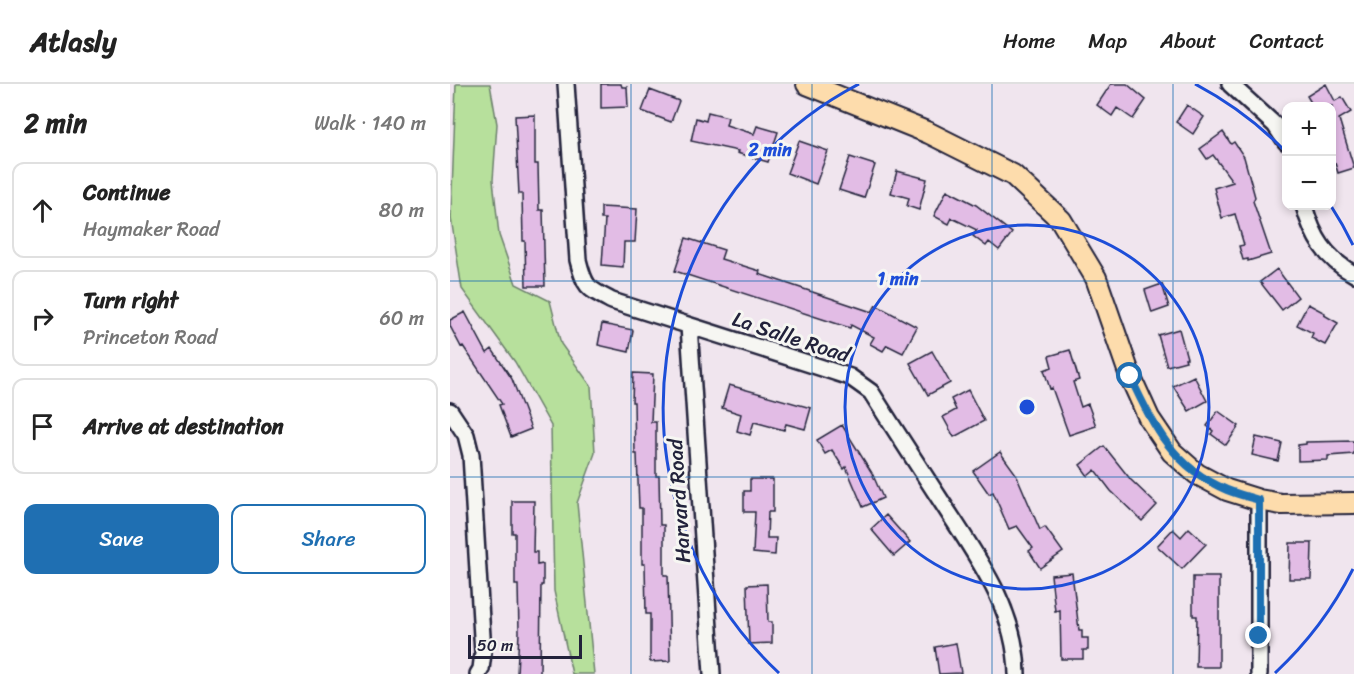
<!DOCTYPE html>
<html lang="en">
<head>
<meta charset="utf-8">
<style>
  :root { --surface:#fff; --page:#f6f6f6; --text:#222; --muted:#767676; --line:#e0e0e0; --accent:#1f6fb2 }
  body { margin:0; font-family:Sriracha,sans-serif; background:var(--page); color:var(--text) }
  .controls { position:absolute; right:18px; top:18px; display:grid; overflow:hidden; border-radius:12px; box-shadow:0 3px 9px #0003 }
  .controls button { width:54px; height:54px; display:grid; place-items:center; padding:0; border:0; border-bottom:2px solid var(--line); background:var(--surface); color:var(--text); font:30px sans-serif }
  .scale { position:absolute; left:18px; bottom:15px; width:114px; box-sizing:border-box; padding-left:6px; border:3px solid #22223b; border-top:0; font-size:16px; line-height:21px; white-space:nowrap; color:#22223b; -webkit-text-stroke:4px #f6f6f2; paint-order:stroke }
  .stop { position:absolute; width:18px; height:18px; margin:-14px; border:4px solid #1f6fb2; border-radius:50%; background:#fff }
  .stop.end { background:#1f6fb2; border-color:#fff; box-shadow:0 2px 6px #0008 }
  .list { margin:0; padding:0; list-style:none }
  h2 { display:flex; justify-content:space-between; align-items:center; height:78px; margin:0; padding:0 24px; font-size:26px }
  h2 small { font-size:20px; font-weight:400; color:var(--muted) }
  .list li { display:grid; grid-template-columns:39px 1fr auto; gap:18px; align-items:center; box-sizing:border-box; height:96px; margin:0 12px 12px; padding:0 12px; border:2px solid var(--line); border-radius:12px }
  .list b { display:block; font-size:22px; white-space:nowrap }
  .list p { margin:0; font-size:20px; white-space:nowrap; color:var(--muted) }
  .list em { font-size:20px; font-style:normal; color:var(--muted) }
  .actions { display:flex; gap:12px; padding:18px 24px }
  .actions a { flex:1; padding:14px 0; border:2px solid var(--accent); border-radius:12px; text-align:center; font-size:21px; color:var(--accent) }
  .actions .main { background:var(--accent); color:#fff }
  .icon { flex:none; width:33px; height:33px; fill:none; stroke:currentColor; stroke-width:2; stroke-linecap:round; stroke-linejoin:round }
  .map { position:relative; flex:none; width:904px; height:590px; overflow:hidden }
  header { display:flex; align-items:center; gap:36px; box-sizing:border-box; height:84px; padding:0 30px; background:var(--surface); border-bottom:2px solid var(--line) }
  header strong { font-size:28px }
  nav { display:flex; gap:33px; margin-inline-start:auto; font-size:21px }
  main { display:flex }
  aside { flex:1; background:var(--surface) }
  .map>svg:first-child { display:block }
  .green { fill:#b7e09c; stroke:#6c816c; stroke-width:1.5 }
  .building { fill:#e2bce5; stroke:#22223b; stroke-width:1.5 }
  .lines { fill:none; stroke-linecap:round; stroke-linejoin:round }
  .minor-casing { stroke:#22223b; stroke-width:20 }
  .major-casing { stroke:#22223b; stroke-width:24 }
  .minor { stroke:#f6f6f2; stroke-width:15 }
  .major { stroke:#fddcac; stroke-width:20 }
  .route { stroke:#1f6fb2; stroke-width:8 }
  .grid { fill:none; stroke:#1f6fb2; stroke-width:1.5; stroke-opacity:0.55 }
  .ring { fill:none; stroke:#1d4ed8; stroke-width:3 }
  .labels { text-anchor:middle; stroke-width:6; stroke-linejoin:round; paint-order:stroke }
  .street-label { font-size:21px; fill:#22223b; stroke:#f6f6f2 }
  .centre { fill:#1d4ed8; stroke:#f6f6f2; stroke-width:3 }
  .ring-label { font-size:18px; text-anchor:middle; font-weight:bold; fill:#1d4ed8; stroke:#f6f6f2; stroke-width:6; stroke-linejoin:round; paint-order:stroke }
</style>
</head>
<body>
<header>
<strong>Atlasly</strong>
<nav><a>Home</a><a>Map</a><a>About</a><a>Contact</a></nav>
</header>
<main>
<aside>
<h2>2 min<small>Walk · 140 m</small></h2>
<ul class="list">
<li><svg class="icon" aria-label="ahead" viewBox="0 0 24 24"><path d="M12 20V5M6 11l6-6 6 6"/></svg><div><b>Continue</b><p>Haymaker Road</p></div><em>80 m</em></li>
<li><svg class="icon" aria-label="right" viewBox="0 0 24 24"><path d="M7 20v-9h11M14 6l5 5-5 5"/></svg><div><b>Turn right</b><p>Princeton Road</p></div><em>60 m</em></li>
<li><svg class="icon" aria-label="arrive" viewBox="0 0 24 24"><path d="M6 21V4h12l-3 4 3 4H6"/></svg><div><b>Arrive at destination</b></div></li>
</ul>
<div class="actions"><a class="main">Save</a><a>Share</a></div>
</aside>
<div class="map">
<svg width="904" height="590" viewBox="0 0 904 590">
  <rect width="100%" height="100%" fill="#f0e5ee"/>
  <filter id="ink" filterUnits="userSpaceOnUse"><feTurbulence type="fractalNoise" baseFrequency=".0167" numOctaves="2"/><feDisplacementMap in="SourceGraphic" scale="12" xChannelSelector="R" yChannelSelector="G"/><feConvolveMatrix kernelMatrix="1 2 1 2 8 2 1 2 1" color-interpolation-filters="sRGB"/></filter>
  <g filter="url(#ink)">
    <path class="green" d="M 6,0 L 40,0 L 47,40 L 43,96 L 49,151 L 66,200 L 100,217 L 111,260 L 141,302 L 145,369 L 127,419 L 144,590 L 122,590 L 104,507 L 101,342 L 65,278 L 12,205 L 1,134 Z"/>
    <path class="building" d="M 151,0 L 171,0 L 172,3 L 177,3 L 178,23 L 151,24 Z
      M 661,0 L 677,0 L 696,16 L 683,35 L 667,24 L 662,32 L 647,21 Z
      M 876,0 L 885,17 L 892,13 L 901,28 L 889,35 L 904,84 L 888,89 L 885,79 L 882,80 L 882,22 L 863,22 L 857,12 Z
      M 200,6 L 229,17 L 221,38 L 192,27 Z
      M 737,21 L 754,33 L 743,50 L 726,38 Z
      M 258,28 L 278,33 L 276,41 L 304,50 L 307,42 L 328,48 L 318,78 L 287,69 L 288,67 L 241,57 L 246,34 L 256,37 Z
      M 85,31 L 85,80 L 88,80 L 89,126 L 93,126 L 95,202 L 76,202 L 75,157 L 73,157 L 72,110 L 69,110 L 65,32 Z
      M 773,48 L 781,60 L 784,58 L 794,73 L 805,113 L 803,117 L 821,170 L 798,177 L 798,175 L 793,176 L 789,162 L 794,161 L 785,130 L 772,134 L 764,104 L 783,98 L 763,71 L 757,75 L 750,65 Z
      M 349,57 L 378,67 L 366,100 L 337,89 Z
      M 400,73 L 425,81 L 414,114 L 389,106 Z
      M 447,87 L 477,95 L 469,126 L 457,122 L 459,114 L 441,109 Z
      M 497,106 L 526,121 L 562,149 L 549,166 L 539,158 L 536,162 L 523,152 L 527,146 L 502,134 L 499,140 L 484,132 Z
      M 151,123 L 187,125 L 185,158 L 174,158 L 173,183 L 152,181 L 155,135 L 151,135 Z
      M 236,154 L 274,166 L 271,175 L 310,187 L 309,190 L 422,228 L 426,221 L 467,243 L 453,269 L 437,261 L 433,267 L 420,260 L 424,253 L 401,241 L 400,244 L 225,187 Z
      M 827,185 L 848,213 L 832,226 L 810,198 Z
      M 712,200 L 719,223 L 702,229 L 695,206 Z
      M 858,220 L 875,229 L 874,231 L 888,239 L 875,261 L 861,254 L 863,249 L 847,241 Z
      M 15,228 L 37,269 L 42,265 L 62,295 L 81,345 L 61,353 L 49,321 L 52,320 L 13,262 L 11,263 L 0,242 L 0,236 Z
      M 152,240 L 183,246 L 179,268 L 148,261 Z
      M 729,245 L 737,274 L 735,274 L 736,277 L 717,282 L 708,251 Z
      M 620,266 L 629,296 L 623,298 L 631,323 L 638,320 L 646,342 L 619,351 L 602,304 L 600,305 L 594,286 L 602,283 L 599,272 Z
      M 482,267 L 500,299 L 478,311 L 460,279 Z
      M 183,289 L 203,290 L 201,338 L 206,338 L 206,392 L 209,392 L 210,441 L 214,441 L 214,491 L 218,491 L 220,577 L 200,578 L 200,530 L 196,530 L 195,480 L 192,480 L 192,424 L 189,424 L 187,370 L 185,370 L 184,318 L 182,318 Z
      M 744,292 L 757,317 L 739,327 L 723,302 Z
      M 279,301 L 361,324 L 355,345 L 336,340 L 334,346 L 304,338 L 300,351 L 287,347 L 291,330 L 272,324 Z
      M 518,306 L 534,337 L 504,353 L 493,333 L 506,326 L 501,315 Z
      M 768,327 L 789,342 L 776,361 L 761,350 L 763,347 L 757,342 Z
      M 392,341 L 422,389 L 433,414 L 413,423 L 396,383 L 394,385 L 382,366 L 375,370 L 367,356 Z
      M 806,353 L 832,359 L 828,377 L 802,371 Z
      M 904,357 L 904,370 L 878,372 L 878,376 L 848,377 L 848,361 L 856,360 L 856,358 Z
      M 654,362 L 681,396 L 707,421 L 692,437 L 661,407 L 645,386 L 638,392 L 630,381 Z
      M 550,368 L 566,390 L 590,446 L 595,443 L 613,468 L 590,484 L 579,467 L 583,464 L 567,442 L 559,445 L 543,408 L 539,410 L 523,387 Z
      M 300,395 L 323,395 L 323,428 L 318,428 L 317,454 L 326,454 L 325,471 L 303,469 L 305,428 L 294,428 L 294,407 L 300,407 Z
      M 62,417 L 84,417 L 83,468 L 87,468 L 87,481 L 93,480 L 93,501 L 91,501 L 90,590 L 67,590 L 69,548 L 68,501 L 65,501 L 65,449 L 62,449 Z
      M 436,431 L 460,458 L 444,472 L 421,445 Z
      M 739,444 L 756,460 L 732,485 L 707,462 L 723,445 L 731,453 Z
      M 840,459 L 862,459 L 861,495 L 839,495 Z
      M 622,489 L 629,546 L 632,546 L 632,554 L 638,554 L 638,566 L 633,566 L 633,575 L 611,575 L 610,526 L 605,527 L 601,491 Z
      M 743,493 L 769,493 L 769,583 L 746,583 L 747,532 L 743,532 Z
      M 317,500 L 318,538 L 322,538 L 322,559 L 299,560 L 297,501 Z
      M 506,559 L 511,589 L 489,590 L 485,563 Z"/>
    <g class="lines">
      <g class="minor-casing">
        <path id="minor" d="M 116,0 L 128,176 C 135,204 137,204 162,217 L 357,279 L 400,293 L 421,308 C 445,346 469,383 493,420 C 527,473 566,525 567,590
          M 780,0 L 825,41 L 836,58
          M 854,122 C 863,153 875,174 904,190
          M 239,242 L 262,590
          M 0,327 L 16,351 L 21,371 L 33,569 L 31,585 L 28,590
          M 809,590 L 809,416"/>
      </g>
      <g class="major-casing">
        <path id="major" d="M 357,0 L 479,49 L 563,91 L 611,136 L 646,194 L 680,292 L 699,334 L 722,368 L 747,390 L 777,406 L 809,416 L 831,420 L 904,419"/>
      </g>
      <use href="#minor" class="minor"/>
      <use href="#major" class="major"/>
    </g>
  </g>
  <g class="lines" filter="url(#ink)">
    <path class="route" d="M 680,292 C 702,341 724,384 777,406 C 787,410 798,413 809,416 L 809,552"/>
  </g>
  <path class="grid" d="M 181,0 L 181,590M 362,0 L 362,590M 542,0 L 542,590M 723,0 L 723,590M 0,197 L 904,197M 0,393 L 904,393"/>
  <g class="ring">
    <circle cx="577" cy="323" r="182"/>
    <path d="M903 485A364 364 0 0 1 825 589M329 589A364 364 0 0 1 409 0M745 0A364 364 0 0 1 834 66M881 122A364 364 0 0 1 903 161"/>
  </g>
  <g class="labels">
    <g class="street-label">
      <text transform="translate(341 253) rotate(18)" y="7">La Salle Road</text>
      <text transform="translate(229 417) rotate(-94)" y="7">Harvard Road</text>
    </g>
  </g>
  <circle cx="577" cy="323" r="9" class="centre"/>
  <g class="ring-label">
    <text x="320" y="72">2 min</text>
    <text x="448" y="201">1 min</text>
  </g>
</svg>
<div class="controls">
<button>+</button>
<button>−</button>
</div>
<div class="scale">50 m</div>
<div class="stop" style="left:680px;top:292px"></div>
<div class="stop end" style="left:809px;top:552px"></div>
</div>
</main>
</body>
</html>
